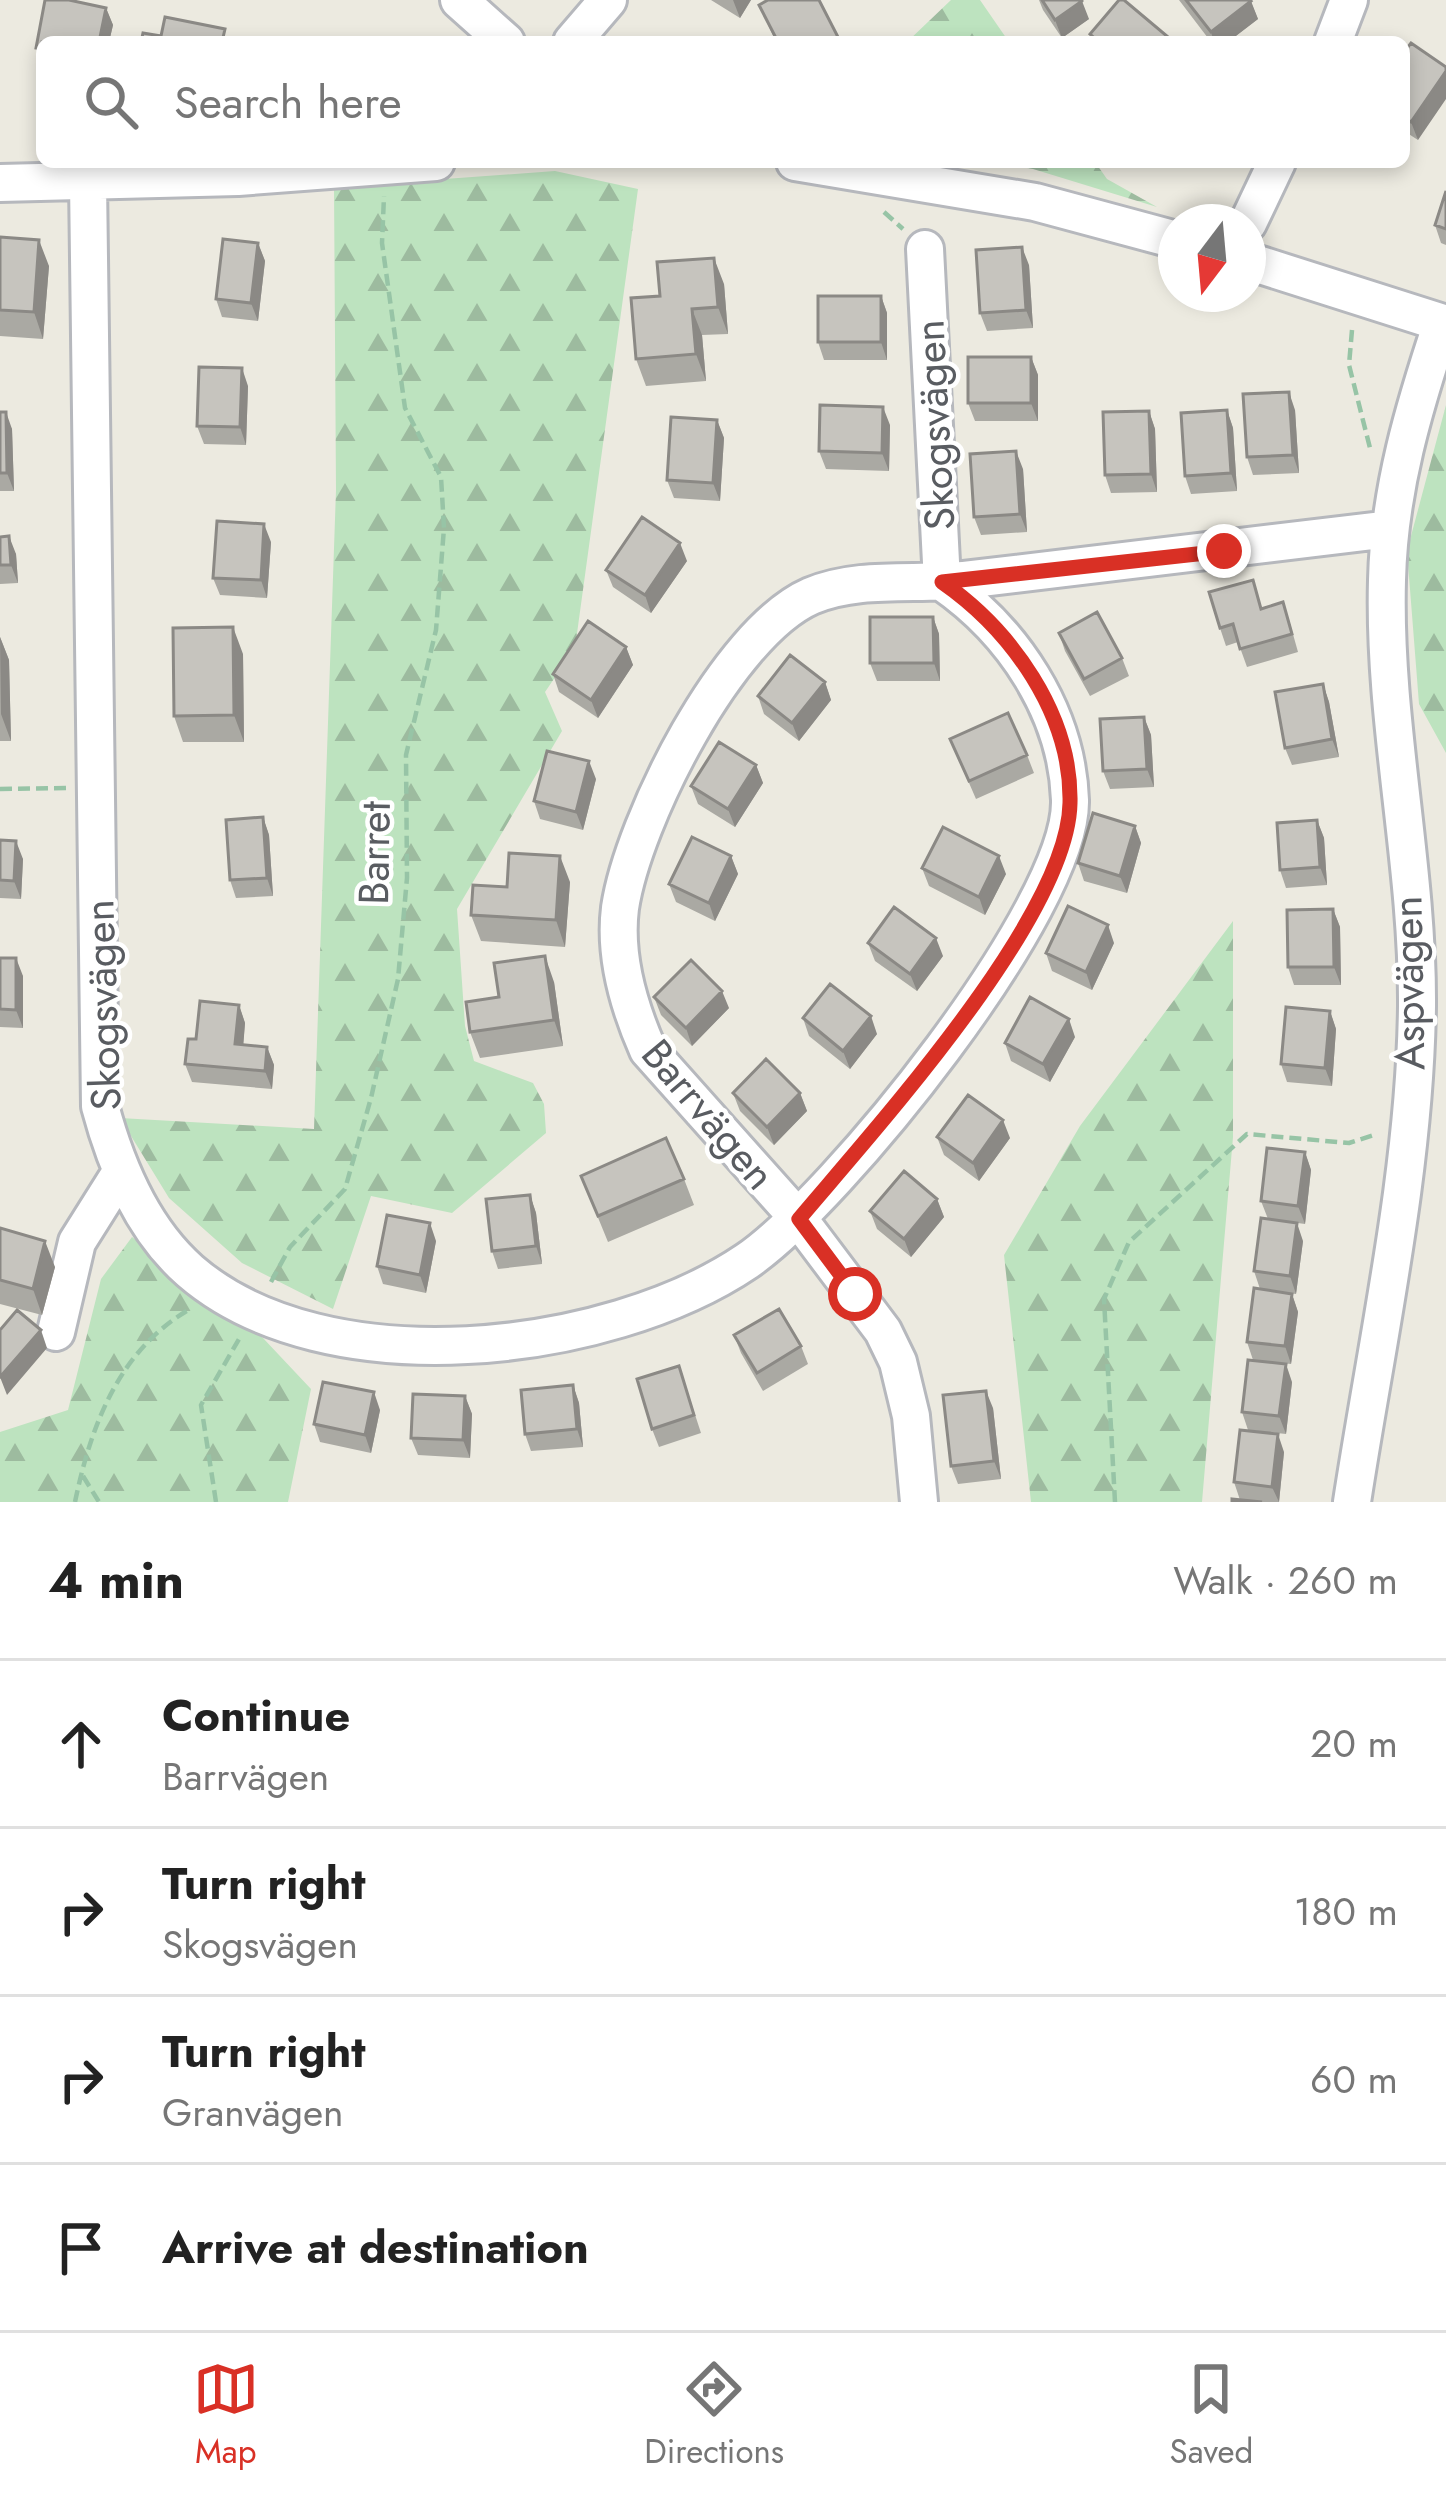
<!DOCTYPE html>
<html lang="en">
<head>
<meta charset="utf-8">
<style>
  :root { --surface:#fff; --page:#f2f2f2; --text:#222; --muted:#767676; --line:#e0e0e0; --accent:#d93025 }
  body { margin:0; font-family:Jost,sans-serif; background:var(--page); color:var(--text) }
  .compass { position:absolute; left:1158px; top:204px; width:108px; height:108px; border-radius:50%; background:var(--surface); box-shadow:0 6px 18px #0003; rotate:196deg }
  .stop { position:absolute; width:36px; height:36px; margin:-27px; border:9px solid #d93025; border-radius:50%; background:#fff }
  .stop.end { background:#d93025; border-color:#fff; box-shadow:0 3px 12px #0008 }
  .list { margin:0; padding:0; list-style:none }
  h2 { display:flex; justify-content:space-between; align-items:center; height:156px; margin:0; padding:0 48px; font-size:51px }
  h2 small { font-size:39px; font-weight:400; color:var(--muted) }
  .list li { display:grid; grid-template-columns:78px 1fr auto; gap:36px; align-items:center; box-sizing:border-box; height:168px; padding:0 48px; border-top:3px solid var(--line) }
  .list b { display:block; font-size:45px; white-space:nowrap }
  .list p { margin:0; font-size:39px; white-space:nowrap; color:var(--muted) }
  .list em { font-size:39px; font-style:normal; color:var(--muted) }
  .icon { flex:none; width:66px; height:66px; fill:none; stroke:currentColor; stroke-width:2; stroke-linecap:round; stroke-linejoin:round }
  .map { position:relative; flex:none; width:1446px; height:1502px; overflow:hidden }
  .search { position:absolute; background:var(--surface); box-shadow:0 6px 18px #0003; left:36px; right:36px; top:36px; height:132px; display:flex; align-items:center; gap:30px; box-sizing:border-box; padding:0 42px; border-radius:18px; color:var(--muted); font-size:45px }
  .sheet { height:828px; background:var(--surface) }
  nav { display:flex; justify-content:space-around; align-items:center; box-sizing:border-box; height:168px; border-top:3px solid var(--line); background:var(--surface); font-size:33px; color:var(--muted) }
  nav a { display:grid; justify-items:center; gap:6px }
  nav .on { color:var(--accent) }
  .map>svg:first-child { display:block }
  .forest { fill:url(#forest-firs) }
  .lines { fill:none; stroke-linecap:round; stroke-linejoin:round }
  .minor-casing { stroke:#b6b8bd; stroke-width:42 }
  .path { stroke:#97c4a6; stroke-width:4.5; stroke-dasharray:12 6; stroke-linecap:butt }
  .minor { stroke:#fff; stroke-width:36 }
  .wall { fill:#aaa9a3 }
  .shaded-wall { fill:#8b8985 }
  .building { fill:#c6c4be; stroke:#8b8985; stroke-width:3 }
  .route { stroke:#d93025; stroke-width:15 }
  .labels { text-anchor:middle; stroke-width:9; stroke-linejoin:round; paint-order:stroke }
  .street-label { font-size:42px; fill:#595c61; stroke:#fff }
</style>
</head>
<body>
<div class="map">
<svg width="1446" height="1502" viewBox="0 0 1446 1502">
  <defs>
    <pattern id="forest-firs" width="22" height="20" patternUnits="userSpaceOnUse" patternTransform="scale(3)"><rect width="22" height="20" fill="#bde3bf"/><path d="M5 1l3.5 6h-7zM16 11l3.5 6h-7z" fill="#9dbb9f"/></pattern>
  </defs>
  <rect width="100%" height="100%" fill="#eceae0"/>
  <path class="forest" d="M 951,0 L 980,0 L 1009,42 L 907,42 Z
    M 989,162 L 1095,162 L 1107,179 L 1157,207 L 1033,169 Z
    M 555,171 L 638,189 L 575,648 L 545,692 L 562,731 L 457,909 L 465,1026 L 474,1061 L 533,1083 L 544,1104 L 546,1133 L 452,1213 L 371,1196 L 333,1309 L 242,1263 L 169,1198 L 120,1118 L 314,1129 L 336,490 L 334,187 Z
    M 1446,405 L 1446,753 L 1419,704 L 1407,551 Z
    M 1233,921 L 1233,1137 L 1202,1502 L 1031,1502 L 1004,1255 L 1080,1126 Z
    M 132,1237 L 263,1338 L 311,1389 L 288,1502 L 0,1502 L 0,1432 L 68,1410 L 101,1279 Z"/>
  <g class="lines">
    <g class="minor-casing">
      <path id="minor" d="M 459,0 L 506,42
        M 572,42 L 608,0
        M 1333,42 L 1349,0
        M 795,162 L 1035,202 L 1176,240
        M 88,181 L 100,1106 C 116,1166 142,1229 190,1271 C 325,1388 608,1355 747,1261 C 836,1200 1073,908 1070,800 C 1067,712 1013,631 942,582 L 925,249
        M 0,183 L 238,177 L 436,162
        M 1248,223 L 1277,162
        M 1248,261 L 1446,324
        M 56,1332 L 77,1242 L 121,1172
        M 919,1502 L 911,1416 L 898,1362 L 883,1331 L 798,1218 L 648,1050 C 629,1007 614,956 620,908 C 633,821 727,633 811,596 C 858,576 914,585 964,580 C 1106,564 1248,547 1390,529
        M 1352,1502 C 1377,1339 1415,1171 1417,1006 C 1418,864 1383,722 1387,580 C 1389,490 1414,407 1442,323"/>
    </g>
    <path class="path" d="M 884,212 L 903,229
      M 1352,330 L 1349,365 L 1370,448
      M 0,789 L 66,788
      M 271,1282 L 290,1247 L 345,1189 L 371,1098 L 398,979 L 407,878 L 406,755 L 436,630 L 444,528 L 441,477 L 405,408 L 382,243 L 384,196
      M 83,1476 L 99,1502
      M 75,1502 C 91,1425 119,1350 190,1309
      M 216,1502 L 201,1405 L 239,1339
      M 1115,1502 L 1104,1299 L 1129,1242 L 1247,1134 L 1349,1143 L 1377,1134"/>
    <use href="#minor" class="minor"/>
  </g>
  <path class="wall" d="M 45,0 L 69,0 L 106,8 L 113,25 L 109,42 L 42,42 L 42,65 L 36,48 Z
    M 711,0 L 751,0 L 740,18 Z
    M 819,0 L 840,42 L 776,42 L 759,5 Z
    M 1039,0 L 1042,0 L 1089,19 L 1062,38 L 1043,10 Z
    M 1179,0 L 1250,0 L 1258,19 L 1228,42 L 1211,42 Z
    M 1404,52 L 1418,140 L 1404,131 Z
    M 1446,191 L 1446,245 L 1441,243 L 1435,225 Z
    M 0,237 L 49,266 L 43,339 L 0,336 Z
    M 258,243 L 265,261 L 258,321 L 222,317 L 216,299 Z
    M 1029,265 L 1033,328 L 987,331 L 980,313 Z
    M 724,284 L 728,334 L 702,335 L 706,381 L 646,386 L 636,359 L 660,296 Z
    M 881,296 L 887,313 L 887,360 L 824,360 L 818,342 Z
    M 1031,357 L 1038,375 L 1038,421 L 975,421 L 968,403 Z
    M 248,386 L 246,445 L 204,444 L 197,426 Z
    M 1227,410 L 1233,428 L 1237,491 L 1191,494 L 1185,476 Z
    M 1295,410 L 1299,473 L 1253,475 L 1247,457 Z
    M 1149,411 L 1155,429 L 1157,492 L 1111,493 L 1105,475 Z
    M 0,412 L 12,429 L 14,491 L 0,491 Z
    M 717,420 L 724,438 L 720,501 L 674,498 L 667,480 Z
    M 890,425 L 889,471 L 826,469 L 819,451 Z
    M 1023,469 L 1027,532 L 981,535 L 974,517 Z
    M 0,537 L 16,554 L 18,583 L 0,584 Z
    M 271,542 L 267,598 L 220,595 L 213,578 Z
    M 687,561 L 651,613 L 613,587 L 606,570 Z
    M 1262,608 L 1289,620 L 1298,652 L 1247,667 L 1238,642 L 1226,646 L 1220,628 Z
    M 933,617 L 939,634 L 940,681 L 877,681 L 870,663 Z
    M 1059,633 L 1122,658 L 1129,676 L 1090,696 L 1065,651 Z
    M 0,637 L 9,660 L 11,741 L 0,741 Z
    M 626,647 L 633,665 L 598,718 L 559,692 L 553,674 Z
    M 243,654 L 244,742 L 183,742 L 174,716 Z
    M 825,682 L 831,700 L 799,741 L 764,714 L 758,696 Z
    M 1323,684 L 1329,702 L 1339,757 L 1292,765 L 1285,748 Z
    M 1144,717 L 1151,735 L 1154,787 L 1110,789 L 1103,771 Z
    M 950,739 L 1027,755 L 1034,773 L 976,799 Z
    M 756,765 L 763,783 L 735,827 L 698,804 L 691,786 Z
    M 596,779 L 583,830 L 540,819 L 534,801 Z
    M 263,817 L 269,835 L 273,896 L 236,898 L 230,880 Z
    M 1317,820 L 1324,838 L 1327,885 L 1286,888 L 1280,870 Z
    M 1135,826 L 1141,843 L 1127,893 L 1084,881 L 1078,863 Z
    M 0,840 L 23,859 L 21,899 L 0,898 Z
    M 731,856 L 738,874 L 715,921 L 676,902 L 669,884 Z
    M 922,868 L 1006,874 L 985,915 L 929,886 Z
    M 570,882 L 565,947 L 481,941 L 471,915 Z
    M 1333,909 L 1340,927 L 1341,985 L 1294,985 L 1288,967 Z
    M 868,943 L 943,956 L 917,991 L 875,961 Z
    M 1114,943 L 1092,990 L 1052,971 L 1046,953 Z
    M 0,958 L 23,976 L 23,1028 L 0,1027 Z
    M 554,982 L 563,1046 L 480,1058 L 470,1032 L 499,997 Z
    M 654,997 L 729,1008 L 692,1046 L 661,1015 Z
    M 239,1005 L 245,1023 L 243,1045 L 267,1047 L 274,1065 L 272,1089 L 192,1082 L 185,1064 L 196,1039 Z
    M 1330,1011 L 1336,1029 L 1332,1086 L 1287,1082 L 1281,1064 Z
    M 803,1018 L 877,1034 L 850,1069 L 809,1036 Z
    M 1075,1037 L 1050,1082 L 1011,1061 L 1005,1043 Z
    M 733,1093 L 800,1093 L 807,1111 L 774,1145 L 740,1111 Z
    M 937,1137 L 1010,1138 L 979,1181 L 944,1155 Z
    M 1305,1152 L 1311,1170 L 1305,1224 L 1268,1219 L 1261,1201 Z
    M 581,1176 L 684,1179 L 694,1205 L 608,1242 Z
    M 530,1195 L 536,1213 L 542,1264 L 498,1269 L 492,1251 Z
    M 937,1199 L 944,1217 L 911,1257 L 877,1229 L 870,1211 Z
    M 0,1228 L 55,1267 L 42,1315 L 0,1304 Z
    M 436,1241 L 426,1293 L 383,1284 L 377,1266 Z
    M 1303,1241 L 1296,1294 L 1260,1289 L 1254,1271 Z
    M 1292,1294 L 1298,1312 L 1291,1364 L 1253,1360 L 1247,1342 Z
    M 734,1335 L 801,1346 L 808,1364 L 763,1391 L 741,1353 Z
    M 1292,1382 L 1286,1434 L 1248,1430 L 1242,1412 Z
    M 685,1384 L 701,1433 L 659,1447 L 652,1429 Z
    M 573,1385 L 579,1403 L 583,1447 L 531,1451 L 525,1434 Z
    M 465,1396 L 472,1414 L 470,1458 L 418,1455 L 411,1438 Z
    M 993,1408 L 1001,1479 L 958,1484 L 951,1466 Z
    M 380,1410 L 371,1453 L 320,1442 L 314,1424 Z
    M 1284,1452 L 1279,1502 L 1232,1502 L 1240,1500 L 1234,1482 Z"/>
  <path class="shaded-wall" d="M 733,0 L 751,0 L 740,18 Z
    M 1082,1 L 1089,19 L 1062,38 L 1055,20 Z
    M 1251,1 L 1258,19 L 1228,42 L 1214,42 L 1211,32 Z
    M 106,8 L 113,25 L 109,42 L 99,42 Z
    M 1446,71 L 1446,99 L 1418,140 L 1411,122 Z
    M 39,240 L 49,266 L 43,339 L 34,312 Z
    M 258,243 L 265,261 L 258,321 L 251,303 Z
    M 1022,247 L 1029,265 L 1033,328 L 1026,310 Z
    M 714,258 L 724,284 L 728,334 L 718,307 Z
    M 881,296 L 887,313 L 887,360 L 881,342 Z
    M 692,309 L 702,335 L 706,381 L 696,354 Z
    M 1031,357 L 1038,375 L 1038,421 L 1031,403 Z
    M 242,368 L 248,386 L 246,445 L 240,427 Z
    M 1289,392 L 1295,410 L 1299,473 L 1293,455 Z
    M 883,407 L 890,425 L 889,471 L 882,453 Z
    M 1227,410 L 1233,428 L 1237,491 L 1231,473 Z
    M 1149,411 L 1155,429 L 1157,492 L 1151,474 Z
    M 6,412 L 12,429 L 14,491 L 7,473 Z
    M 717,420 L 724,438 L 720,501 L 713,483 Z
    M 1016,451 L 1023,469 L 1027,532 L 1020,514 Z
    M 264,524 L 271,542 L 267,598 L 261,580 Z
    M 9,536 L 16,554 L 18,583 L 11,565 Z
    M 680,543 L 687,561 L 651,613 L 645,595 Z
    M 933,617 L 939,634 L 940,681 L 934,663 Z
    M 233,627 L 243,654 L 244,742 L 234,715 Z
    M 0,637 L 9,660 L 11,741 L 1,714 Z
    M 626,647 L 633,665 L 598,718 L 591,700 Z
    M 825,682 L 831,700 L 799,741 L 792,723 Z
    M 1323,684 L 1329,702 L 1339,757 L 1332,739 Z
    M 1144,717 L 1151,735 L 1154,787 L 1147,769 Z
    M 589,761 L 596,779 L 583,830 L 576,812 Z
    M 756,765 L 763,783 L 735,827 L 728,809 Z
    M 263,817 L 269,835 L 273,896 L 267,878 Z
    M 1317,820 L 1324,838 L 1327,885 L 1320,867 Z
    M 1135,826 L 1141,843 L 1127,893 L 1120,876 Z
    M 16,841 L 23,859 L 21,899 L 14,881 Z
    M 560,856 L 570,882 L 565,947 L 556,920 Z
    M 731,856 L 738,874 L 715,921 L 709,903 Z
    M 999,856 L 1006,874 L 985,915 L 979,897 Z
    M 1333,909 L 1340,927 L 1341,985 L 1334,967 Z
    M 1108,925 L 1114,943 L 1092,990 L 1086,972 Z
    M 936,938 L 943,956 L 917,991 L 910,974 Z
    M 545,956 L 554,982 L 563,1046 L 554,1020 Z
    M 16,958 L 23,976 L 23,1028 L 16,1010 Z
    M 722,991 L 729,1008 L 692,1046 L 686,1028 Z
    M 239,1005 L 245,1023 L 242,1062 L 235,1044 Z
    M 1330,1011 L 1336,1029 L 1332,1086 L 1325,1068 Z
    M 871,1016 L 877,1034 L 850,1069 L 843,1051 Z
    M 1069,1019 L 1075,1037 L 1050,1082 L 1043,1064 Z
    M 267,1047 L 274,1065 L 272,1089 L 265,1071 Z
    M 800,1093 L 807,1111 L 774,1145 L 767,1127 Z
    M 1003,1120 L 1010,1138 L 979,1181 L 973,1163 Z
    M 1305,1152 L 1311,1170 L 1305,1224 L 1298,1206 Z
    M 530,1195 L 536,1213 L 542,1264 L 536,1246 Z
    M 937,1199 L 944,1217 L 911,1257 L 904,1239 Z
    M 430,1223 L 436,1241 L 426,1293 L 420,1275 Z
    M 1297,1223 L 1303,1241 L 1296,1294 L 1290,1276 Z
    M 45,1241 L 55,1267 L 42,1315 L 33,1289 Z
    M 1292,1294 L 1298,1312 L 1291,1364 L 1285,1346 Z
    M 41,1330 L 47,1348 L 7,1395 L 0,1377 Z
    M 1286,1364 L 1292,1382 L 1286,1434 L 1279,1416 Z
    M 573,1385 L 579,1403 L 583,1447 L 577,1429 Z
    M 986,1391 L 993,1408 L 1001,1479 L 994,1461 Z
    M 374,1392 L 380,1410 L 371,1453 L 365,1435 Z
    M 465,1396 L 472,1414 L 470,1458 L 463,1440 Z
    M 1278,1434 L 1284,1452 L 1279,1502 L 1272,1487 Z"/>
  <path class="building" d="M 45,0 L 69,0 L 106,8 L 99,42 L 42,42 L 42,49 L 36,48 Z
    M 768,0 L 819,0 L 839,39 L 832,42 L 778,42 L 759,5 Z
    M 1042,0 L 1082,0 L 1082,1 L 1055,20 Z
    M 1119,0 L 1124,0 L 1174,42 L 1099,42 L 1090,34 Z
    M 1186,0 L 1250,0 L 1251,1 L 1211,32 Z
    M 165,17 L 225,29 L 222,42 L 141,42 L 143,33 L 161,36 Z
    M 1411,43 L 1446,67 L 1446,71 L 1411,122 L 1404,117 L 1404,52 Z
    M 1446,191 L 1446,229 L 1435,225 Z
    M 0,237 L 39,240 L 34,312 L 0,310 Z
    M 223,239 L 258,243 L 251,303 L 216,299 Z
    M 1022,247 L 1026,310 L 980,313 L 976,250 Z
    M 714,258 L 718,307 L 692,309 L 696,354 L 636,359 L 631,298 L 660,296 L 657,262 Z
    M 818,296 L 881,296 L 881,342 L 818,342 Z
    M 968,357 L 1031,357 L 1031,403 L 968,403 Z
    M 199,367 L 242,368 L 240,427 L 197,426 Z
    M 1289,392 L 1293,455 L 1247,457 L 1243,394 Z
    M 820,405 L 883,407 L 882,453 L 819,451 Z
    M 1227,410 L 1231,473 L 1185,476 L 1181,413 Z
    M 1149,411 L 1151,474 L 1105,475 L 1103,412 Z
    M 0,412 L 6,412 L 7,473 L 0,473 Z
    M 671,417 L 717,420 L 713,483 L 667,480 Z
    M 1016,451 L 1020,514 L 974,517 L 970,454 Z
    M 642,517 L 680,543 L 645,595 L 606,570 Z
    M 217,521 L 264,524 L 261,580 L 213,578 Z
    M 9,536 L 11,565 L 0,565 L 0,537 Z
    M 1253,580 L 1261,609 L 1283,602 L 1292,634 L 1240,649 L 1233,624 L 1220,628 L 1209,592 Z
    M 1097,612 L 1122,658 L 1084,679 L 1059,633 Z
    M 870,617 L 933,617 L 934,663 L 870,663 Z
    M 588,621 L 626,647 L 591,700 L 553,674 Z
    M 233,627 L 234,715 L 174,716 L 173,628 Z
    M 790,655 L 825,682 L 792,723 L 758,696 Z
    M 1323,684 L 1332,739 L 1285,748 L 1275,692 Z
    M 1008,713 L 1027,755 L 969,781 L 950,739 Z
    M 1144,717 L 1147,769 L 1103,771 L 1100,719 Z
    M 719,742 L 756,765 L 728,809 L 691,786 Z
    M 547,751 L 589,761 L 576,812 L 534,801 Z
    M 1093,813 L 1135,826 L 1120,876 L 1078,863 Z
    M 263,817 L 267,878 L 230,880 L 226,820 Z
    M 1317,820 L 1320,867 L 1280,870 L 1277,823 Z
    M 943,827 L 999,856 L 979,897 L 922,868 Z
    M 692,837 L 731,856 L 709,903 L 669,884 Z
    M 0,840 L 16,841 L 14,881 L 0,880 Z
    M 509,853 L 560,856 L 556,920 L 471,915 L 473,885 L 507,887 Z
    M 1068,906 L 1108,925 L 1086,972 L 1046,953 Z
    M 894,907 L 936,938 L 910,974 L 868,943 Z
    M 1333,909 L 1334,967 L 1288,967 L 1287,910 Z
    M 545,956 L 554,1020 L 470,1032 L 466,1002 L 499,997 L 494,963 Z
    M 0,958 L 16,958 L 16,1010 L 0,1009 Z
    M 691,960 L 722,991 L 686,1028 L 654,997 Z
    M 830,984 L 871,1016 L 843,1051 L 803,1018 Z
    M 1030,997 L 1069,1019 L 1043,1064 L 1005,1043 Z
    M 200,1001 L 239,1005 L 235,1044 L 267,1047 L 265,1071 L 185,1064 L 188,1039 L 196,1039 Z
    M 1286,1007 L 1330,1011 L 1325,1068 L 1281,1064 Z
    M 766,1059 L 800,1093 L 767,1127 L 733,1093 Z
    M 968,1095 L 1003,1120 L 973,1163 L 937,1137 Z
    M 666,1138 L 684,1179 L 598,1216 L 581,1176 Z
    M 1267,1148 L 1305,1152 L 1298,1206 L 1261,1201 Z
    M 904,1171 L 937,1199 L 904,1239 L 870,1211 Z
    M 530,1195 L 536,1246 L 492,1251 L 486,1199 Z
    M 387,1215 L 430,1223 L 420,1275 L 377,1266 Z
    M 1261,1218 L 1297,1223 L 1290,1276 L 1254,1271 Z
    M 0,1228 L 45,1241 L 33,1289 L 0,1280 Z
    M 1254,1288 L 1292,1294 L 1285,1346 L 1247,1342 Z
    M 779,1309 L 801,1346 L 757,1373 L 734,1335 Z
    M 17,1310 L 41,1330 L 0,1377 L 0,1330 Z
    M 1248,1360 L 1286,1364 L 1279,1416 L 1242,1412 Z
    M 679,1366 L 694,1415 L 652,1429 L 637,1379 Z
    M 323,1382 L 374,1392 L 365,1435 L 314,1424 Z
    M 573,1385 L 577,1429 L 525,1434 L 521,1390 Z
    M 986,1391 L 994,1461 L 951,1466 L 943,1395 Z
    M 413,1394 L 465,1396 L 463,1440 L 411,1438 Z
    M 1240,1430 L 1278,1434 L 1272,1487 L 1234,1482 Z
    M 1232,1499 L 1262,1502 L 1232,1502 Z"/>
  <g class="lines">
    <path class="route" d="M 855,1294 L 799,1219 C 873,1131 1068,917 1070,803 C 1072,714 1011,630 942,582 L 1224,551"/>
  </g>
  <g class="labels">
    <g class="street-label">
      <text transform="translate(934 425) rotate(-93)" y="15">Skogsvägen</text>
      <text transform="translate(374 853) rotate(-89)" y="15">Barret</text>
      <text transform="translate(1408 983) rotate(-91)" y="15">Aspvägen</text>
      <text transform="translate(102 1005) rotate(-92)" y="15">Skogsvägen</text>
      <text transform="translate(709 1114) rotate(50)" y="15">Barrvägen</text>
    </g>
  </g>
</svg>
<svg class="compass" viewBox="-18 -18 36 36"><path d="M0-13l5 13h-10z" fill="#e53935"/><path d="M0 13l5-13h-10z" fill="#767676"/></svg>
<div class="stop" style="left:855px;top:1294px"></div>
<div class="stop end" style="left:1224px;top:551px"></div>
<div class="search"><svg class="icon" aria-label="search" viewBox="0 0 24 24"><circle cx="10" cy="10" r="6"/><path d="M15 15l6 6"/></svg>Search here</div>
</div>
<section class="sheet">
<h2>4 min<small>Walk · 260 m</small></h2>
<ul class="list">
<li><svg class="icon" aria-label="ahead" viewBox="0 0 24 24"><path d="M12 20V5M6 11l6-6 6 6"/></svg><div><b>Continue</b><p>Barrvägen</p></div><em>20 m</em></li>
<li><svg class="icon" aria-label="right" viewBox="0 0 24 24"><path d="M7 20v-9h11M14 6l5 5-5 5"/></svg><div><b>Turn right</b><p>Skogsvägen</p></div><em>180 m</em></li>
<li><svg class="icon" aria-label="right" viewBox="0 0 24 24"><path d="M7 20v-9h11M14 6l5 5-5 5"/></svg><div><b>Turn right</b><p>Granvägen</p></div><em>60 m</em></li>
<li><svg class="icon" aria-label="arrive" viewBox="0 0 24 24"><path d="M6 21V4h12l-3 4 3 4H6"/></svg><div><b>Arrive at destination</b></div></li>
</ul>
</section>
<nav>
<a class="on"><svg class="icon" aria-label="map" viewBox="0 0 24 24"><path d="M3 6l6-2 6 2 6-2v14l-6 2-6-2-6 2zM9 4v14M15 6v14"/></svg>Map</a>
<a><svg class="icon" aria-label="directions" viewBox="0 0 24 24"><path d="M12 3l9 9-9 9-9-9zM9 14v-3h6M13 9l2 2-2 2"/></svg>Directions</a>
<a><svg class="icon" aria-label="saved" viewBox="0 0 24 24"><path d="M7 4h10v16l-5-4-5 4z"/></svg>Saved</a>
</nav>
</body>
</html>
